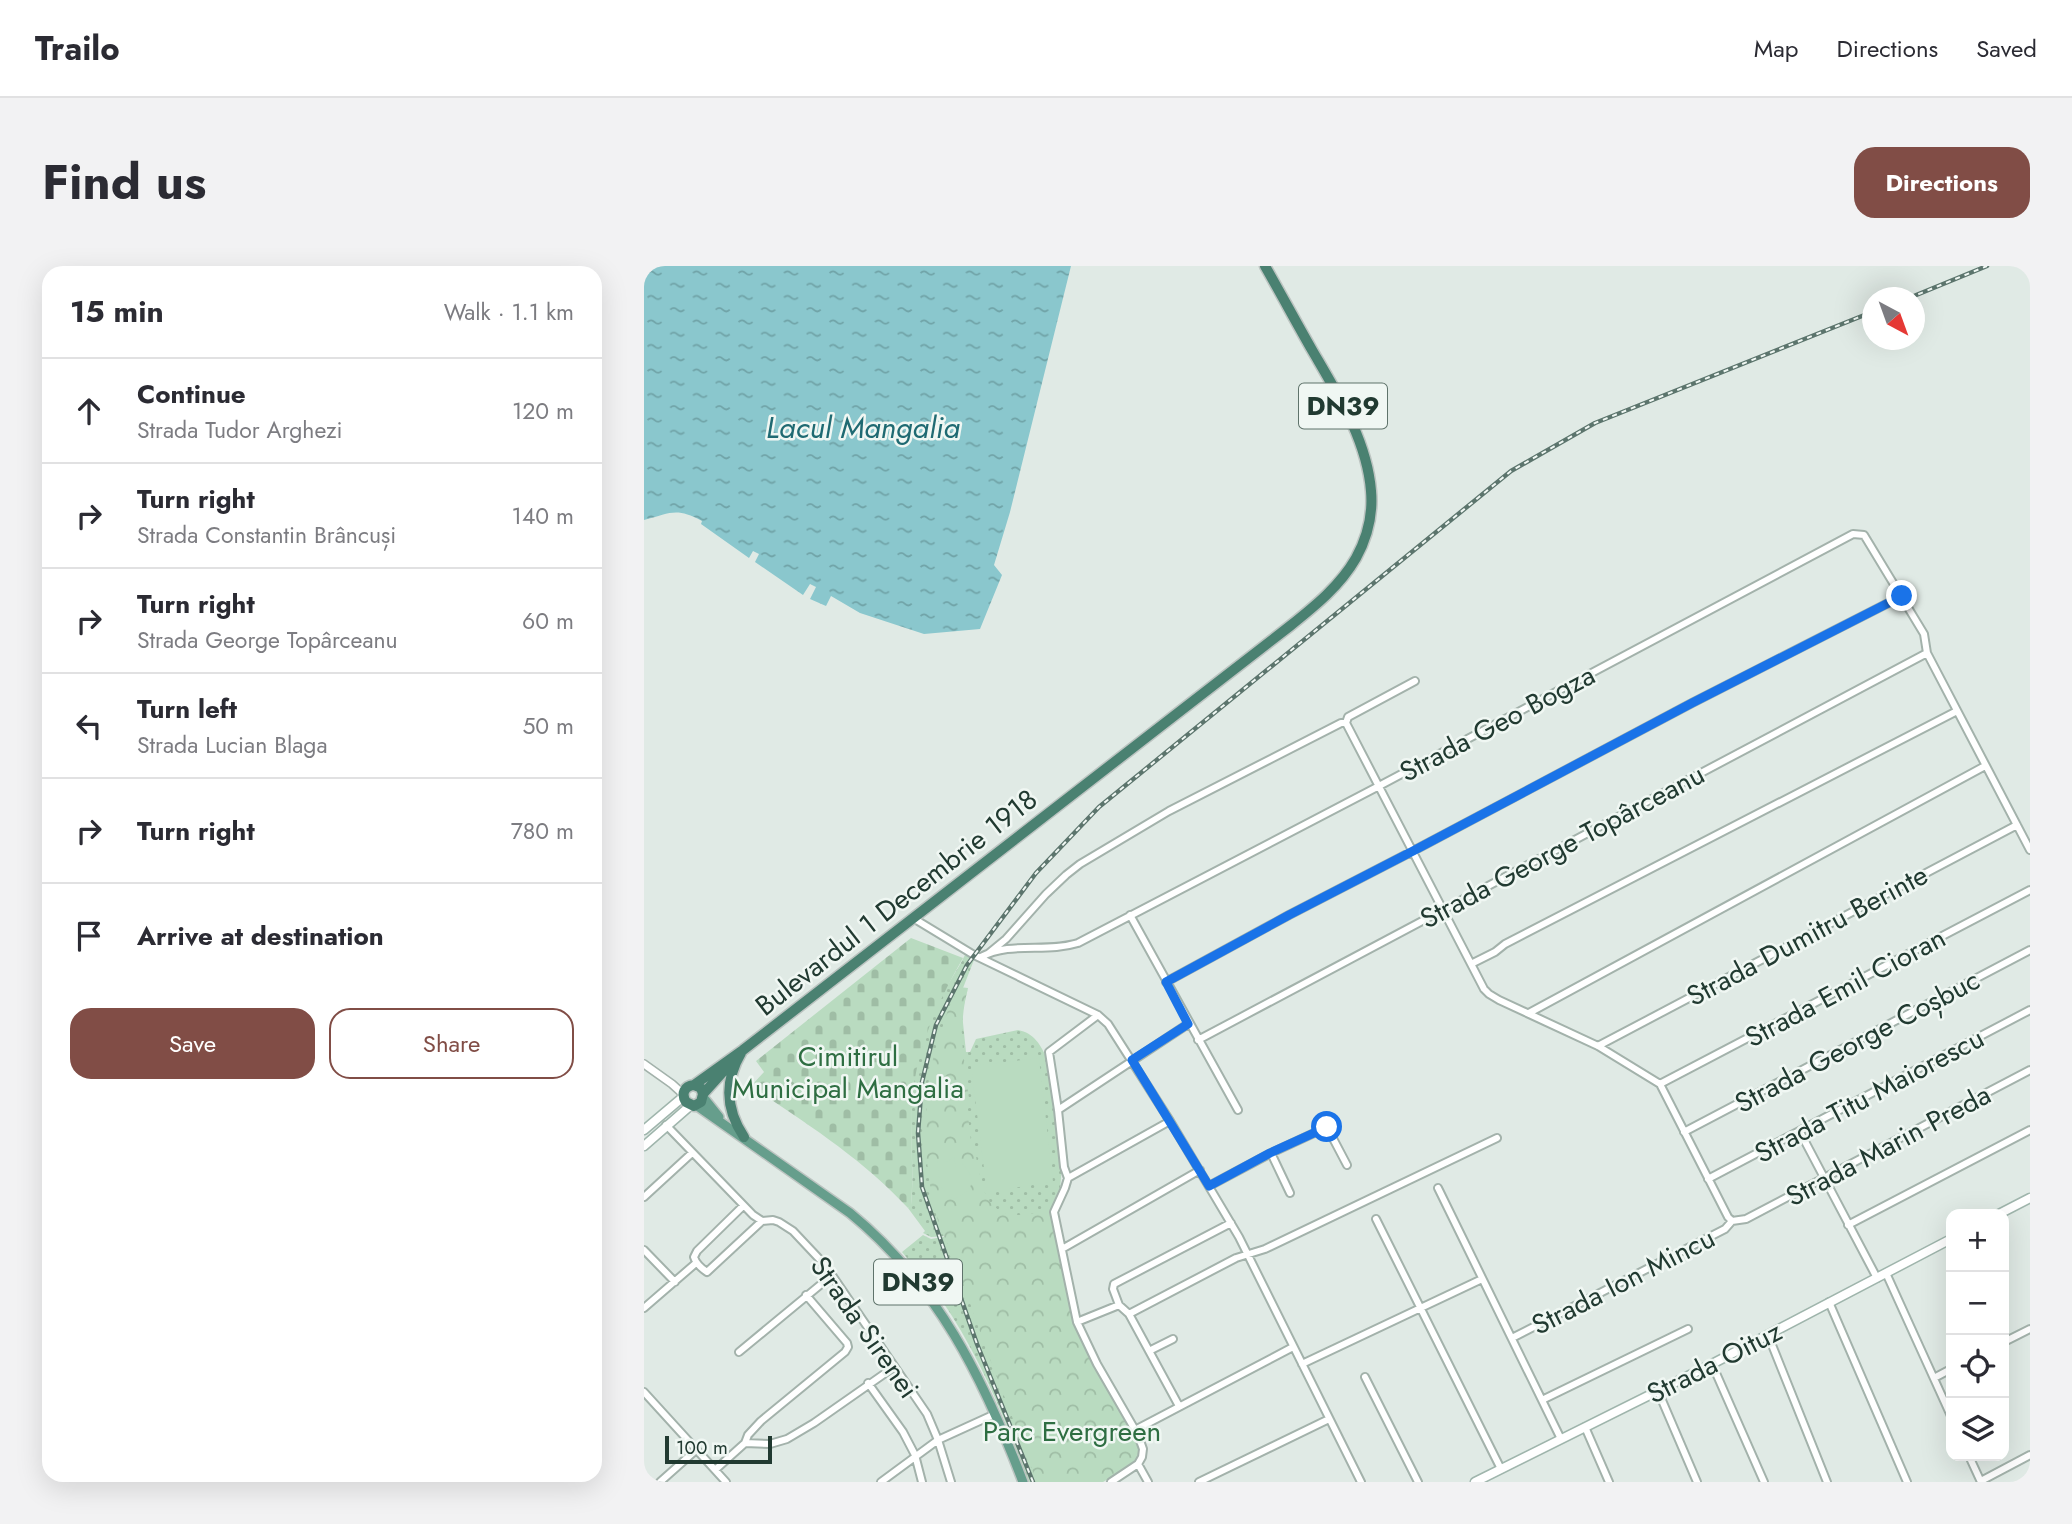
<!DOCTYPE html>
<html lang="en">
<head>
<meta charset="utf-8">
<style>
  :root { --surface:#fff; --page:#f2f2f3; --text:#2b2b33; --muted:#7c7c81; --line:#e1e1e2; --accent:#814d46 }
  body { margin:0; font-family:Jost,sans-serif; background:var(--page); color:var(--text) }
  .controls { position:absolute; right:21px; bottom:21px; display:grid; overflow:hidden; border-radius:14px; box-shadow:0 7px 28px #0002 }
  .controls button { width:63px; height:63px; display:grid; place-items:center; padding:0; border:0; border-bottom:2px solid var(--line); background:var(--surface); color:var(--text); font:35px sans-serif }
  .compass { position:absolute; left:1218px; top:21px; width:63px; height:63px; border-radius:50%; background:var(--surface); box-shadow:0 7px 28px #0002; rotate:139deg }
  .scale { position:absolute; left:21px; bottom:18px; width:107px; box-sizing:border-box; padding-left:7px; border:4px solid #213a31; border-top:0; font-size:19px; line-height:24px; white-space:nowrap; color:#213a31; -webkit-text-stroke:5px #f0f7f3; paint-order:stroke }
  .stop { position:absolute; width:21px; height:21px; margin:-16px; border:5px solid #1a73e8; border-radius:50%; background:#fff }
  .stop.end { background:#1a73e8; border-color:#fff; box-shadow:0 2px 7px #0008 }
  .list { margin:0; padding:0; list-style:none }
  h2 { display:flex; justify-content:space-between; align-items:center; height:91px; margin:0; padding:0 28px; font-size:30px }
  h2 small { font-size:23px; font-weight:400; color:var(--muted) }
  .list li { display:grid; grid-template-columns:46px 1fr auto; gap:21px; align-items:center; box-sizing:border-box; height:105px; padding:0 28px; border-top:2px solid var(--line) }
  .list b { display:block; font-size:26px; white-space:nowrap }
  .list p { margin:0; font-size:23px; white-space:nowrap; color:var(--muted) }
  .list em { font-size:23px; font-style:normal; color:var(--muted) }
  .actions { display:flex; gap:14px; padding:21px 28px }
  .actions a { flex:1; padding:16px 0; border:2px solid var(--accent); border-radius:21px; text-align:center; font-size:24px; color:var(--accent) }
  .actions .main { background:var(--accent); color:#fff }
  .icon { flex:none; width:38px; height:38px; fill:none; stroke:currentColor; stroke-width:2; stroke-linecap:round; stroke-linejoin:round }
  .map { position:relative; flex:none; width:1386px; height:1216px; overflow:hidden; border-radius:21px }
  header { display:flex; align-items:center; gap:42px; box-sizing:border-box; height:98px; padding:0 35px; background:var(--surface); border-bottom:2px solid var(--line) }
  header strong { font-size:33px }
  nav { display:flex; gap:38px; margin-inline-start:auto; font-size:24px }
  .intro { display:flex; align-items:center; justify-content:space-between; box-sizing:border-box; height:168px; padding:0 42px }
  h1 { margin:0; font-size:49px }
  .button { padding:18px 32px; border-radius:21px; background:var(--accent); color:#fff; font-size:24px; font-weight:700 }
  main { display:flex; gap:42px; padding:0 42px }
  aside { flex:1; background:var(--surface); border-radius:21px; box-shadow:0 7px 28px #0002 }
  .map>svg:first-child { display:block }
  .grass { fill:url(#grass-dots) }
  .forest { fill:url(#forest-crowns) }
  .cemetery { fill:url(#cemetery-stones) }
  .garden { fill:#b9dbc0 }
  .water { fill:url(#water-ripples) }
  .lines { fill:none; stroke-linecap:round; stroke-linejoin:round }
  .minor-casing { stroke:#a3b2ab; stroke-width:10 }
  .tertiary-casing { stroke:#a3b2ab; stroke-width:10 }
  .secondary-casing { stroke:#9fb5ac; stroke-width:11 }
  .primary-casing { stroke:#bcc4c1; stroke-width:12 }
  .trunk-casing { stroke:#bcc4c1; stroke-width:13 }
  .minor { stroke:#fff; stroke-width:6 }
  .tertiary { stroke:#fff; stroke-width:7 }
  .secondary { stroke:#fff; stroke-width:8 }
  .primary { stroke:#669e8c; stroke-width:9 }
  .trunk { stroke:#4a8171; stroke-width:10 }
  .rail-casing { stroke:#5c756d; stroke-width:4.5 }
  .rail { stroke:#f0f7f3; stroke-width:2; stroke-dasharray:5; stroke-linecap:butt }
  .route { stroke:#1a73e8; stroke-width:9 }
  .labels { text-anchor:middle; stroke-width:5; stroke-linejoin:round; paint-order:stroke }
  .shield { fill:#f0f7f3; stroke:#5f736b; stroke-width:2 }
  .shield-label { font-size:26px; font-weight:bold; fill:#213a31 }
  .street-label { font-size:28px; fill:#213a31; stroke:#f0f7f3 }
  .park-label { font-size:28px; fill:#2e6e42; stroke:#f0f7f3 }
  .water-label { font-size:30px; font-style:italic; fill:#1f6a72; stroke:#f0f7f3 }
</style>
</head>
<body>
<header>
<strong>Trailo</strong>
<nav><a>Map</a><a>Directions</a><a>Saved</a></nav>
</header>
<div class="intro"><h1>Find us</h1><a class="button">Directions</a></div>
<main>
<aside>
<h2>15 min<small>Walk · 1.1 km</small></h2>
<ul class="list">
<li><svg class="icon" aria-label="ahead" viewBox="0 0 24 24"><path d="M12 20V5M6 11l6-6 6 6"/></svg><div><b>Continue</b><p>Strada Tudor Arghezi</p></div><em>120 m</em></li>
<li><svg class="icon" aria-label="right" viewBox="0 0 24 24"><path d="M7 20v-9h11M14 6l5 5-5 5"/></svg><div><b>Turn right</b><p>Strada Constantin Brâncuși</p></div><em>140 m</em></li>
<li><svg class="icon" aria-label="right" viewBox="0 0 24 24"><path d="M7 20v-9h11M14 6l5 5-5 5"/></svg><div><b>Turn right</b><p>Strada George Topârceanu</p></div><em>60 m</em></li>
<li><svg class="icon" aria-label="left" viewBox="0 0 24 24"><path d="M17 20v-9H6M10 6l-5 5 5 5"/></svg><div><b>Turn left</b><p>Strada Lucian Blaga</p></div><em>50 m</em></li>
<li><svg class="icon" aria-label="right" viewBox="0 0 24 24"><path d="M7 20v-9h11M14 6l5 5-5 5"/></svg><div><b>Turn right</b></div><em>780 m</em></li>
<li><svg class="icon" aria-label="arrive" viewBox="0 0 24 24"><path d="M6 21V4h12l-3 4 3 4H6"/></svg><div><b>Arrive at destination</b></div></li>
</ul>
<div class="actions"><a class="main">Save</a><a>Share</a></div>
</aside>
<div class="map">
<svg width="1386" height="1216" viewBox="0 0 1386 1216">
  <defs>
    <pattern id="grass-dots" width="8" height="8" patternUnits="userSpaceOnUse" patternTransform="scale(1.75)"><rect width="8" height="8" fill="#b9dbc0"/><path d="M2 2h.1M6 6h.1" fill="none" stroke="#9fbda5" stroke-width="1.8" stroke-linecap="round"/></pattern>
    <pattern id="forest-crowns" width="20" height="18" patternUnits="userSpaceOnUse" patternTransform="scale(1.75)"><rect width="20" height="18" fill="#b9dbc0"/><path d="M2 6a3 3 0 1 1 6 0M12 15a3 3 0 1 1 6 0" fill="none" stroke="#9fbda5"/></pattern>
    <pattern id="cemetery-stones" width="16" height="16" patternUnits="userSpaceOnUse" patternTransform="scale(1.75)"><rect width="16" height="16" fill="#b9dbc0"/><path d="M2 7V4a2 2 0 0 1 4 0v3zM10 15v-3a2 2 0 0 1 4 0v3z" fill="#9fbda5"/></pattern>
    <pattern id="water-ripples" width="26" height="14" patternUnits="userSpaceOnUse" patternTransform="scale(1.75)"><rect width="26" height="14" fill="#8ac7cd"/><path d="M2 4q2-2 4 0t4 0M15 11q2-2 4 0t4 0" fill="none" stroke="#70a3a7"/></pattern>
  </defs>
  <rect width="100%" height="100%" fill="#e0eae5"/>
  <path class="grass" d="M 321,689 L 330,694 L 319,722 L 302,970 L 287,971 L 279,967 L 281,965 L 264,942 L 267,939 C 271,900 264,859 269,820 C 273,793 281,766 292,741 C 300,723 312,707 321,689 Z
    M 324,722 L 318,747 L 322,786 L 326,786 L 332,773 L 374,764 C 390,767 397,779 403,793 L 418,898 L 416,925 L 407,947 L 415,991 L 423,1018 L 361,952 L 339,933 L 326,889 L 313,754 Z
    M 279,969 L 287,973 L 305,970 L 412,1216 L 384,1216 C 364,1159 340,1101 308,1050 C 294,1027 275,1007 258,986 Z"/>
  <path class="forest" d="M 315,721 L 324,722 C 313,764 320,797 326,839 L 323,840 L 327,876 L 330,876 C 337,926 342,964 404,943 L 433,1066 L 496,1183 L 495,1193 L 491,1197 L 459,1216 L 393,1216 L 341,1080 L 311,994 L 296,962 L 288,932 L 281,882 L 283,824 L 290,788 L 304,744 Z"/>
  <path class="cemetery" d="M 267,672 L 319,692 C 293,737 271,785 268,838 C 266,872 270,905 267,940 L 264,942 C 219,893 162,857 107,820 L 120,806 L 112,795 Z"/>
  <path class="garden" d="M 395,792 L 409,916 L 343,926 L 327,800 Z
    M 310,891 L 312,901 L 314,901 L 314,894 C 332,909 334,924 309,933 L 296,920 L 293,893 L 302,896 Z"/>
  <path class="water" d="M 0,0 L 427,0 L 366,246 L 350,299 L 358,309 L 336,363 L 280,368 L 216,347 L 187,330 L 182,340 L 166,333 L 172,321 L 166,318 L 159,329 L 111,296 L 115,288 L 109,285 L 105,292 L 57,258 L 58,255 C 32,241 27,247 0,254 Z"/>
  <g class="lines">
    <g class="minor-casing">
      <path id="minor" d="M 702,457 L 704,451 L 771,415
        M 486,649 L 594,844
        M 269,652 L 330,689 L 454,749 L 464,758 L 526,855 L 595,971 L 717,1216
        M 345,687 L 362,673 L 402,628 L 422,609 L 436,598 L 525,545 L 697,457 L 702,457 L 840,723 L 845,728 L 855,734 L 954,780 L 1016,818 L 1084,951 L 1088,955 L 1102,953 L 1386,804
        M 337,691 C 367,675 402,687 434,677 L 735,520 L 1209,268 L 1220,269 L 1280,368 L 1283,387 L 1386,584
        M 827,698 L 851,686 L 861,678 L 1313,445
        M 522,716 L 645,649 L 769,585 L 1048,437 L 1258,330
        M 885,747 L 1341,500
        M 554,774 L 1283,387
        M 954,780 L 1373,559
        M 1016,818 L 1386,624
        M 414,844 L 544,758
        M 22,859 L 109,949 L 118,955 L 129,954 L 135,956 L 149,965 L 181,999 L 283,1148 L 294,1174 L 307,1216
        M 1040,866 L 1386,684
        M 1156,866 L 1233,1012
        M 627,887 L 646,927
        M 424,912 L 420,901 L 414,844 L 405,786 L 454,749
        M 1064,913 L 1386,744
        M 565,920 L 627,887 L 683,861 L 703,899
        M 794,922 L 917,1173
        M 0,931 L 48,887
        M 99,940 L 53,985 L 50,991 C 52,998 57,1002 63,1006 L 118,955
        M 732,953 L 857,1203
        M 1204,959 L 1386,864
        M 418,983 L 556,904
        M 0,984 L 31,1016
        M 1242,1007 L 1307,1150
        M 1185,1036 L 1263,1216
        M 475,1039 L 469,1023 L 470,1018 L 587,957
        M 475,1039 L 485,1048 L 535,1140
        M 0,1042 L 52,997
        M 485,1048 L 592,992 L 621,983 L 853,872
        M 433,1056 L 475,1039
        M 1124,1069 L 1183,1216
        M 868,1072 L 1081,963 L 1088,955
        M 1360,1076 L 1386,1063
        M 505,1085 L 529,1073
        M 95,1086 L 187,1010
        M 658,1098 L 838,1013
        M 1068,1098 L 1120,1216
        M 721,1111 L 774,1216
        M 1290,1112 L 1307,1103
        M 224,1117 L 259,1166 L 271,1189 L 278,1216
        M 1014,1125 L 1053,1216
        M 0,1126 L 82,1216
        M 898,1134 L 1044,1063
        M 941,1161 L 965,1216
        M 491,1164 L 649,1081
        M 101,1177 L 126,1178 L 143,1173 L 170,1157 L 250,1101
        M 1325,1190 L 1337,1216
        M 494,1198 L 504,1216
        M 71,1204 L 101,1177 L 104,1169 L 117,1155 L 201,1086 L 204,1081 L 203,1077 L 162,1029
        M 1337,1215 L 1386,1189
        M 16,1216 L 52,1184
        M 237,1216 L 294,1174 L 351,1148
        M 467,1216 L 494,1198 L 498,1191 L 499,1183 L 494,1169 L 453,1098 L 433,1056 L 410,946 L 421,922 L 424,912 L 526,855
        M 555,1216 L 685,1153"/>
    </g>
    <g class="tertiary-casing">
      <path id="tertiary" d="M 0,798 L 28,818 L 39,828"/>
    </g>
    <g class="secondary-casing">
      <path id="secondary" d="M 0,864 L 39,831
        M 0,880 L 47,839
        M 1355,948 L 1386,932
        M 831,1216 L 1068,1098 L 1307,973"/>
    </g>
    <g class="primary-casing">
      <path id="primary" d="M 59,831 L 75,851
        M 52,839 L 206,947 C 294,1019 339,1112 379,1216"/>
    </g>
    <g class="trunk-casing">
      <path id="trunk" d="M 97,787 C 80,816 82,844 100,871
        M 50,819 L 57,822 L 59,828 L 57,836 L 50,840 L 42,836 C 37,828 40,820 50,819 L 99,784 L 646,360 C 671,340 696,320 712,292 C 723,272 729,248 727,225 C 723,174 693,127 668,84 C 652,56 637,28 621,0
        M 59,828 L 87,797"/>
    </g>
    <use href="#minor" class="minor"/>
    <use href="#tertiary" class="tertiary"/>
    <use href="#secondary" class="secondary"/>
    <use href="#primary" class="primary"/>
    <use href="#trunk" class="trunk"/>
    <g class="rail-casing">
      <path id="rail" d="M 1265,32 L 1343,0
        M 389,1216 L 333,1078 L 278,921 L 274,867 L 278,816 L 292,759 L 323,699 L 392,607 L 455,541 L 867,205 L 951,157 L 1228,46"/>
    </g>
    <use href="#rail" class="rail"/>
  </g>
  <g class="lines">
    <path class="route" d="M 683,861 L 626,887 L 565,920 L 488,794 L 544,758 L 522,716 L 645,649 L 769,585 L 1048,437 L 1258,330"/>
  </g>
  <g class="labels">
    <g class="shield">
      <rect x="655" y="117.5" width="88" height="45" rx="5"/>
      <rect x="230" y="993.5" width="88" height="45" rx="5"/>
    </g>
    <g class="shield-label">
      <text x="699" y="149">DN39</text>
      <text x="274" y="1025">DN39</text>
    </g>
    <g class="street-label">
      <text transform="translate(853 457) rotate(-28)" y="10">Strada Geo Bogza</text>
      <text transform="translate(918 580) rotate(-28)" y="10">Strada George Topârceanu</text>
      <text transform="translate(252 636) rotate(-38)" y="10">Bulevardul 1 Decembrie 1918</text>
      <text transform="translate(1163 669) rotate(-28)" y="10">Strada Dumitru Berinte</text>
      <text transform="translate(1201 721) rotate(-28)" y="10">Strada Emil Cioran</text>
      <text transform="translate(1213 775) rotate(-28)" y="10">Strada George Coșbuc</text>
      <text transform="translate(1225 829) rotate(-28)" y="10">Strada Titu Maiorescu</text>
      <text transform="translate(1244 879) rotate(-28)" y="10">Strada Marin Preda</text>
      <text transform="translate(979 1015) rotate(-27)" y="10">Strada Ion Mincu</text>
      <text transform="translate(221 1061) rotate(55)" y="10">Strada Sirenei</text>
      <text transform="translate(1070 1096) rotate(-27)" y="10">Strada Oituz</text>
    </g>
    <g class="park-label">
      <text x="204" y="800">Cimitirul<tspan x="204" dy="32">Municipal Mangalia</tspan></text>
      <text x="428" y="1175">Parc Evergreen</text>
    </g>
    <g class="water-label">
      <text x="219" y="172">Lacul Mangalia</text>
    </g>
  </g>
</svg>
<div class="controls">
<button>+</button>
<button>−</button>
<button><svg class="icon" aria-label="locate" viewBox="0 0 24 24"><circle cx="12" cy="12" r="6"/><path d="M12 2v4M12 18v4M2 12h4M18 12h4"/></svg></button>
<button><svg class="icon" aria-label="layers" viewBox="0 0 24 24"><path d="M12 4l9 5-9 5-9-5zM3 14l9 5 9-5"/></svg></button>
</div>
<svg class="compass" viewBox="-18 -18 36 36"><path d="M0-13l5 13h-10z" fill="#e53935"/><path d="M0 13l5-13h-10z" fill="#7c7c81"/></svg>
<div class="scale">100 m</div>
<div class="stop" style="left:683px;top:861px"></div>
<div class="stop end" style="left:1258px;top:330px"></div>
</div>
</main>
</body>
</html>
